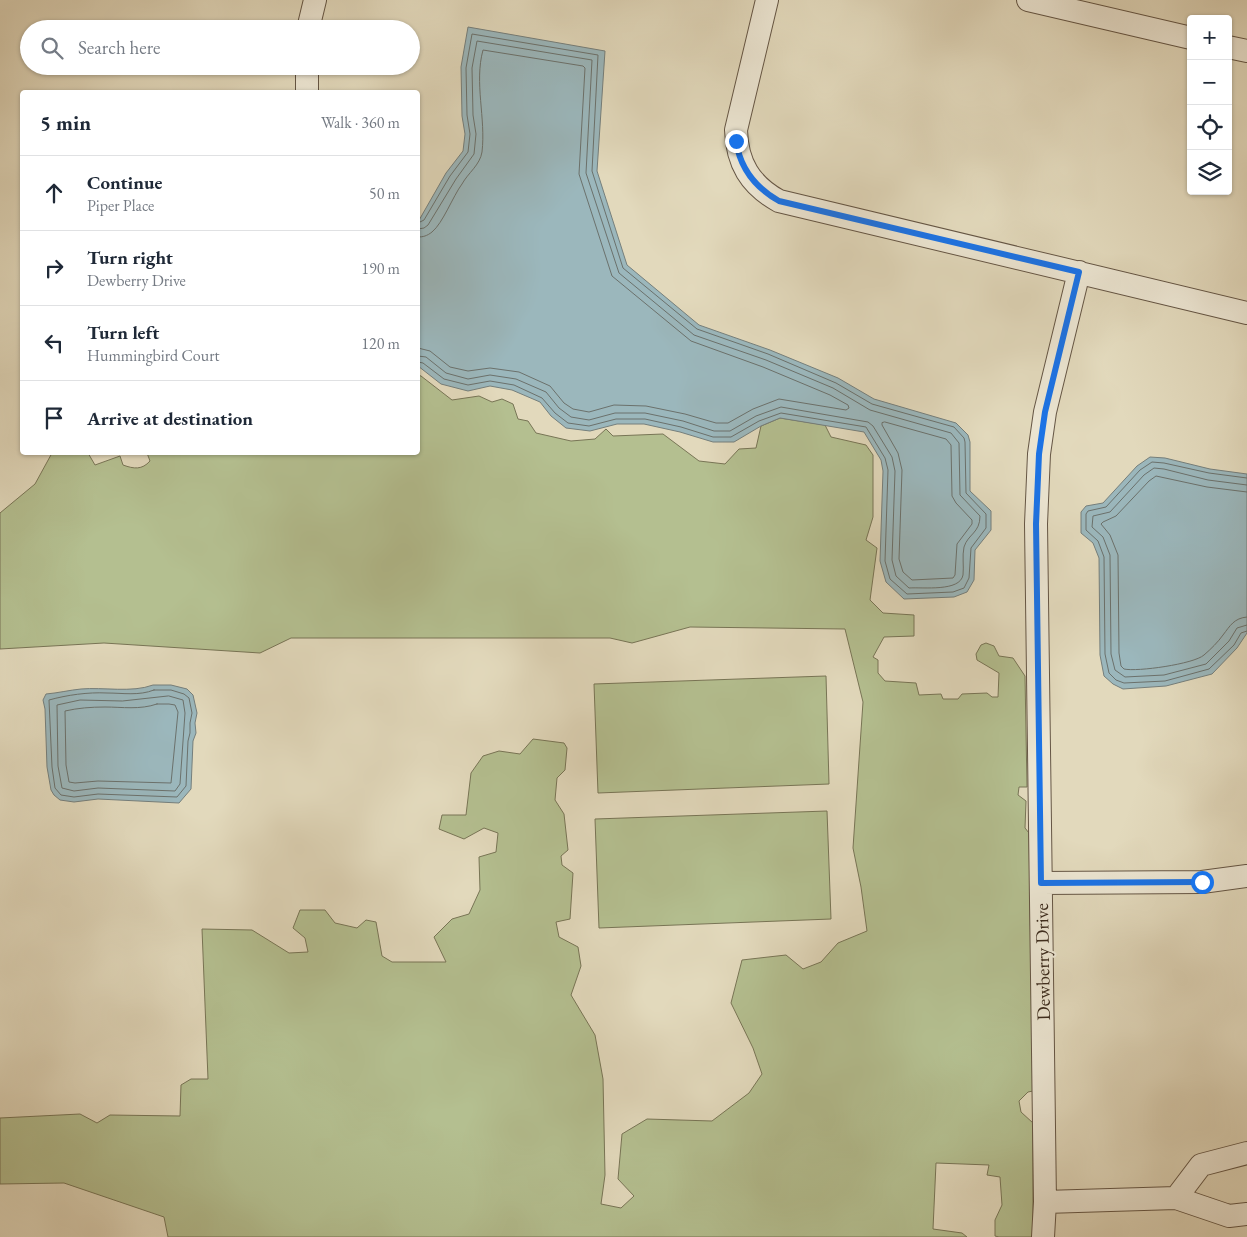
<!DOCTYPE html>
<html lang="en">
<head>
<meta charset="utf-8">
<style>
  :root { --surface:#fff; --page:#f2f2f3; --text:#1f2937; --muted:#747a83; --line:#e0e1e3 }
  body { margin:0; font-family:"EB Garamond",serif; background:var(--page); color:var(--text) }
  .controls { position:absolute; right:15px; top:15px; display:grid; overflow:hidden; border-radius:5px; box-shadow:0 1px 4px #0004 }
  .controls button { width:45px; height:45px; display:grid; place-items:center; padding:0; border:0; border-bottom:1px solid var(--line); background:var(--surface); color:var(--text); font:25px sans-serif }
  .stop { position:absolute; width:15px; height:15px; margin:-11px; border:4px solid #1a73e8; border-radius:50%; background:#fff }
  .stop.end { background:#1a73e8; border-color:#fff; box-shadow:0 1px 5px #0008 }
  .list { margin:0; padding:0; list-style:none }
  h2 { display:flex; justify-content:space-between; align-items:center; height:65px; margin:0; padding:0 20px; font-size:21px }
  h2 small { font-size:16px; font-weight:400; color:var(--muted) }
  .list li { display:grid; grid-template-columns:32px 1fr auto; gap:15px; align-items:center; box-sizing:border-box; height:75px; padding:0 20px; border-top:1px solid var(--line) }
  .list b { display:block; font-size:19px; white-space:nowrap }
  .list p { margin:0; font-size:16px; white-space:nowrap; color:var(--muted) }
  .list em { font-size:16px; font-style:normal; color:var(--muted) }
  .icon { flex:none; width:28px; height:28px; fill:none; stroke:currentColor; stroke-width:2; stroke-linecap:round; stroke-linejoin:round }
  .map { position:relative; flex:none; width:1247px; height:1237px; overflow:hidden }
  .search { position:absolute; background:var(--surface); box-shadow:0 1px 4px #0004; left:20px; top:20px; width:400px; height:55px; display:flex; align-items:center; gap:12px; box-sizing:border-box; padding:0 18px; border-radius:28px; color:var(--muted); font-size:19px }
  .panel { position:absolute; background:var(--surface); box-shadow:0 1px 4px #0004; left:20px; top:90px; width:400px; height:365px; border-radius:5px }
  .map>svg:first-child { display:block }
  .green { fill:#b4bf90; stroke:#787556 }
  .water { fill:#9bb7bc; stroke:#757f7c }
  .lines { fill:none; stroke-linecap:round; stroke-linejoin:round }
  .shore { stroke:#6b716c; stroke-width:1 }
  .minor-casing { stroke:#655645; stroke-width:24 }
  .minor { stroke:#ece6d3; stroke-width:22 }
  .route { stroke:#1a73e8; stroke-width:6 }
  .labels { text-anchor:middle; stroke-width:4; stroke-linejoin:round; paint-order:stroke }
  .street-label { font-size:19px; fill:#3b2b1d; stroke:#ece6d3 }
</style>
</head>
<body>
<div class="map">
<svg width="1247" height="1237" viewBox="0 0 1247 1237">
  <rect width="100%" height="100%" fill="#e2d9bc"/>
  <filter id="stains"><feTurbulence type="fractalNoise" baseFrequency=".004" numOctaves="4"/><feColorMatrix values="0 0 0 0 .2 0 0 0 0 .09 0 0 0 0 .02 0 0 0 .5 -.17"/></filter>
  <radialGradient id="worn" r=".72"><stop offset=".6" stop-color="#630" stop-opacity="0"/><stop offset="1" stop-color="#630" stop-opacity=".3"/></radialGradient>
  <path class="green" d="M 418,375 L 421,376 L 452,400 L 479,396 L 492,402 L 502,399 L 513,404 L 518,419 L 528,421 L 536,433 L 571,441 L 595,439 L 606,429 L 613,436 L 663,434 L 699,461 L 725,464 L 739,449 L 756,448 L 761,426 L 780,418 L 825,425 L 831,437 L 866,445 L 873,455 L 873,517 L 866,540 L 877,548 L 870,600 L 883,613 L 914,615 L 914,636 L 884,637 L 873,657 L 878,660 L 878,673 L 885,681 L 916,683 L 919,695 L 941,694 L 943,699 L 958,699 L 962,694 L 987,693 L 992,697 L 998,697 L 999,673 L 977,660 L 976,654 L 981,645 L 986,643 L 994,646 L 999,656 L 1013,658 L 1025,676 L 1027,787 L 1019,787 L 1018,795 L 1026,801 L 1025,828 L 1029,833 L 1033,1091 L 1028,1092 L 1019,1101 L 1021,1112 L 1033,1123 L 1033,1237 L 999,1237 L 995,1236 L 995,1220 L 1002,1205 L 1000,1177 L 987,1175 L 989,1165 L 936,1163 L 933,1229 L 962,1233 L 967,1237 L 168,1237 L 164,1217 L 64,1183 L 0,1184 L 0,1118 L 80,1114 L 97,1123 L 110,1115 L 180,1116 L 181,1085 L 191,1079 L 208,1079 L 202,929 L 252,930 L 289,953 L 308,952 L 305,938 L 293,928 L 300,910 L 325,910 L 335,923 L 357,928 L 366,920 L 376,922 L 382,956 L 392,962 L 446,962 L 434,937 L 452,919 L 469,914 L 480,890 L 479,857 L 496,852 L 498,833 L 484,828 L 464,839 L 439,829 L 442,815 L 466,815 L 471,773 L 483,756 L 499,751 L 520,754 L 533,739 L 564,743 L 567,748 L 565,770 L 557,778 L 555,800 L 564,814 L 568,850 L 561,856 L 562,865 L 573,873 L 570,919 L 556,922 L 559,937 L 578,947 L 581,966 L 571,995 L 595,1035 L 603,1079 L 605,1175 L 601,1204 L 621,1208 L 634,1196 L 618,1179 L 622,1134 L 647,1119 L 712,1121 L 749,1093 L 762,1074 L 753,1048 L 731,1003 L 742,960 L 786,955 L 803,969 L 821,962 L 838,943 L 867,931 L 861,887 L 853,848 L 863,702 L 845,629 L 690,627 L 632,643 L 610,638 L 291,638 L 260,653 L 104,643 L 0,649 L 0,513 L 35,484 L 52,453 L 88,453 L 95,465 L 120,456 L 123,465 C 134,469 142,470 150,461 L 147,453 L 418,452 Z
    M 826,676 L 829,784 L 598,793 L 594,684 Z
    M 827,811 L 831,919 L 599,928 L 595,819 Z"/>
  <path class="water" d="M 468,27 L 605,51 L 597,171 L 627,265 L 699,325 L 770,350 L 838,378 L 874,399 L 956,423 L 968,435 L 970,442 L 970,491 L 991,511 L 991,530 L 975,550 L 974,580 L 967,592 L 954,597 L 904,599 L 886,582 L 880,561 L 883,471 L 881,460 L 864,432 L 780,418 L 761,426 L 734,442 L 713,442 L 680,432 L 644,424 L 617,424 L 590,431 L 566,428 L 551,416 L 540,402 L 512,390 L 490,386 L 468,391 L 441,384 L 418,366 L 418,222 L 446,173 L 463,151 L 465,134 L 462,116 L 461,67 Z
    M 1150,457 L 1165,458 L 1210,469 L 1247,474 L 1247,633 L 1237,648 L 1212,674 L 1166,686 L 1123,689 L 1113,684 L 1104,676 L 1100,655 L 1099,558 L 1093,543 L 1081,533 L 1081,512 L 1086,506 L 1103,503 L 1137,466 Z
    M 153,685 L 171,685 L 187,689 L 193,695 L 197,713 L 195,723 L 196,733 L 193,741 L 191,789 L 179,803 L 98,799 L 74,802 L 60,800 L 54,795 L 51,790 L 47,767 L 45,709 L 43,700 L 46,694 C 58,693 70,690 81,689 C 103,687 132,693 153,685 Z"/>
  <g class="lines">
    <path class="shore" d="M 418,223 L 424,220 L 450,176 L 468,152 L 470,134 L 467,115 L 466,68 L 472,34 L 598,55 L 592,171 L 623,268 L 697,329 L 768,354 L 836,383 L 872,404 L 954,427 L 964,438 L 965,442 L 966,493 L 986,514 L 986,528 L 971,548 L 969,578 L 964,588 L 953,592 L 907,594 L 890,579 L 885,561 L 888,470 L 885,458 L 866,427 L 781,413 L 759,421 L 731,437 L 713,437 L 681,427 L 645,419 L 616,419 L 589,426 L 568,423 L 555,413 L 542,398 L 514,385 L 490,381 L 468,385 L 444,379 L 423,363 L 418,362
      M 418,229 L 424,228 L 428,225 L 456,179 L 474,154 L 476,134 L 473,115 L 472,68 L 477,41 L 592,60 L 586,173 L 619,273 L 694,335 L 766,360 L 833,388 L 870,410 L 951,433 L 959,443 L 960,495 L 980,516 C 980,533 968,534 964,547 C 962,556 964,566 963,575 C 960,592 923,587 909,588 L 896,576 L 892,560 L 895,471 L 892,457 L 873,426 L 868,422 L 781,407 L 756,416 L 730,431 L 714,431 L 683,421 L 645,413 L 615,413 L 589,420 L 571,417 L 559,408 L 546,392 L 516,379 L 490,375 L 468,379 L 446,373 L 426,357 L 418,356
      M 418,237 C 423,237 427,236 432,232 C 443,223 453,196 462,184 C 468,173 480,165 482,152 C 486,118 474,83 483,50 L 583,66 L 585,68 L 579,174 L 612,276 L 691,341 L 763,367 L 830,395 L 848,405 L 849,408 L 846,410 L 779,399 L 753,409 L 728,423 L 716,423 L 685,414 L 646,406 L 614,405 L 589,412 L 573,409 L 564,403 L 550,386 L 519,372 L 490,368 L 468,371 L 450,367 L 430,351 L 418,348
      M 885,422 L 946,439 L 951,445 L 952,496 L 956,503 L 972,520 L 972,524 L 957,544 L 955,575 L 953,578 L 912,580 L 903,572 L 899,559 L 902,470 L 898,453 L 882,425 L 882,423 Z
      M 1247,478 L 1209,473 L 1164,463 L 1152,462 L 1140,470 L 1106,507 L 1088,511 L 1086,514 L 1086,530 L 1098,541 L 1104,557 L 1105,654 L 1109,673 L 1116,680 L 1124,683 L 1165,681 L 1209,669 L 1234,645 L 1241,633 L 1247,631
      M 1247,485 L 1208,480 L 1164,469 L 1154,468 L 1144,475 L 1110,512 L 1093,516 L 1092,527 L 1103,537 L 1110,555 L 1111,654 L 1115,670 L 1125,677 L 1164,675 L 1206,664 L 1229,641 L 1237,628 L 1247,625
      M 1247,492 L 1207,487 L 1156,476 L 1149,481 L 1116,516 L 1103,522 L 1101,524 L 1110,535 L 1118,555 L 1119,653 L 1121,666 L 1124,669 C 1137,672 1194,664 1204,655 C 1211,649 1218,642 1223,635 C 1230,626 1234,618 1247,617
      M 154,690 L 171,690 L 184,694 L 189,698 L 192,713 L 190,723 L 190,733 L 188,741 L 186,786 L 177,797 L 98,794 L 74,797 L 61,795 L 55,788 L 52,767 L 49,700 C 67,695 88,692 107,693 C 123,693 139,696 154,690 Z
      M 169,696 L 183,700 L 185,713 L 180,784 L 175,791 L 98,788 L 74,791 L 62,788 L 58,766 L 57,705 L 80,700 L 122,701 Z
      M 157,704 L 169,704 L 175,705 L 178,712 L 171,783 L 98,781 L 75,783 L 69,782 L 66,765 L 65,711 C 78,708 91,707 105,707 C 122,707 140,710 157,704 Z"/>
    <g class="minor-casing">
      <path id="minor" d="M 767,0 L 736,130 C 737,163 750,185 779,201 L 1247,313
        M 1028,0 L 1191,38
        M 308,29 L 315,0
        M 1228,47 L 1247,51
        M 307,66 L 307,92
        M 1041,883 L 1202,882 L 1247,876
        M 1176,1198 L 1201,1165 L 1247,1153
        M 1045,1202 L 1176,1198 L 1229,1216 L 1247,1214
        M 1043,1237 L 1045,1202 L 1036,524 L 1039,454 L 1045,412 L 1079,272"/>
    </g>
    <use href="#minor" class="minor"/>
  </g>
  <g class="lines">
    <path class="route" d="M 736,141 C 740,168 756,188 779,201 L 1079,272 L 1045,412 L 1039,454 L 1036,524 L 1041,883 L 1202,882"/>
  </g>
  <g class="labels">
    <g class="street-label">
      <text transform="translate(1042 962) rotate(-91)" y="7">Dewberry Drive</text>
    </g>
  </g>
  <rect width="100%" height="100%" filter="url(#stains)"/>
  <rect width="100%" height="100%" fill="url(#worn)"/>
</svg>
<div class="controls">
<button>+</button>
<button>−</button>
<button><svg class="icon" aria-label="locate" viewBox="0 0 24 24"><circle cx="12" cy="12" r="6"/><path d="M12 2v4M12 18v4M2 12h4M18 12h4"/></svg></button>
<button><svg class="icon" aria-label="layers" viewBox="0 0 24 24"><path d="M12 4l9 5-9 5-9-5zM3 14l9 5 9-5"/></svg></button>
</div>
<div class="stop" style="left:1202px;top:882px"></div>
<div class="stop end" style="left:736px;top:141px"></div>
<div class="search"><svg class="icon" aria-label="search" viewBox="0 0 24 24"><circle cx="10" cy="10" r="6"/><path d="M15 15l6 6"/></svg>Search here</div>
<section class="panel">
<h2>5 min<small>Walk · 360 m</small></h2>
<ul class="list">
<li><svg class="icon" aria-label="ahead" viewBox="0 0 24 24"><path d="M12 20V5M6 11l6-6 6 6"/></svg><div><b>Continue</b><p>Piper Place</p></div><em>50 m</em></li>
<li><svg class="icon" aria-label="right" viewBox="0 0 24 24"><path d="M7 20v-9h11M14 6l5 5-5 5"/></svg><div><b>Turn right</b><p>Dewberry Drive</p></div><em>190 m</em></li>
<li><svg class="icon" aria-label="left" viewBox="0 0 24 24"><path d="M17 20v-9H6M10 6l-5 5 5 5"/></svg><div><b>Turn left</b><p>Hummingbird Court</p></div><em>120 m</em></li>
<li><svg class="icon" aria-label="arrive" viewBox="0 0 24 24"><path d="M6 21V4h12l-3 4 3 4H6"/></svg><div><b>Arrive at destination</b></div></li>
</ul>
</section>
</div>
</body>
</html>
